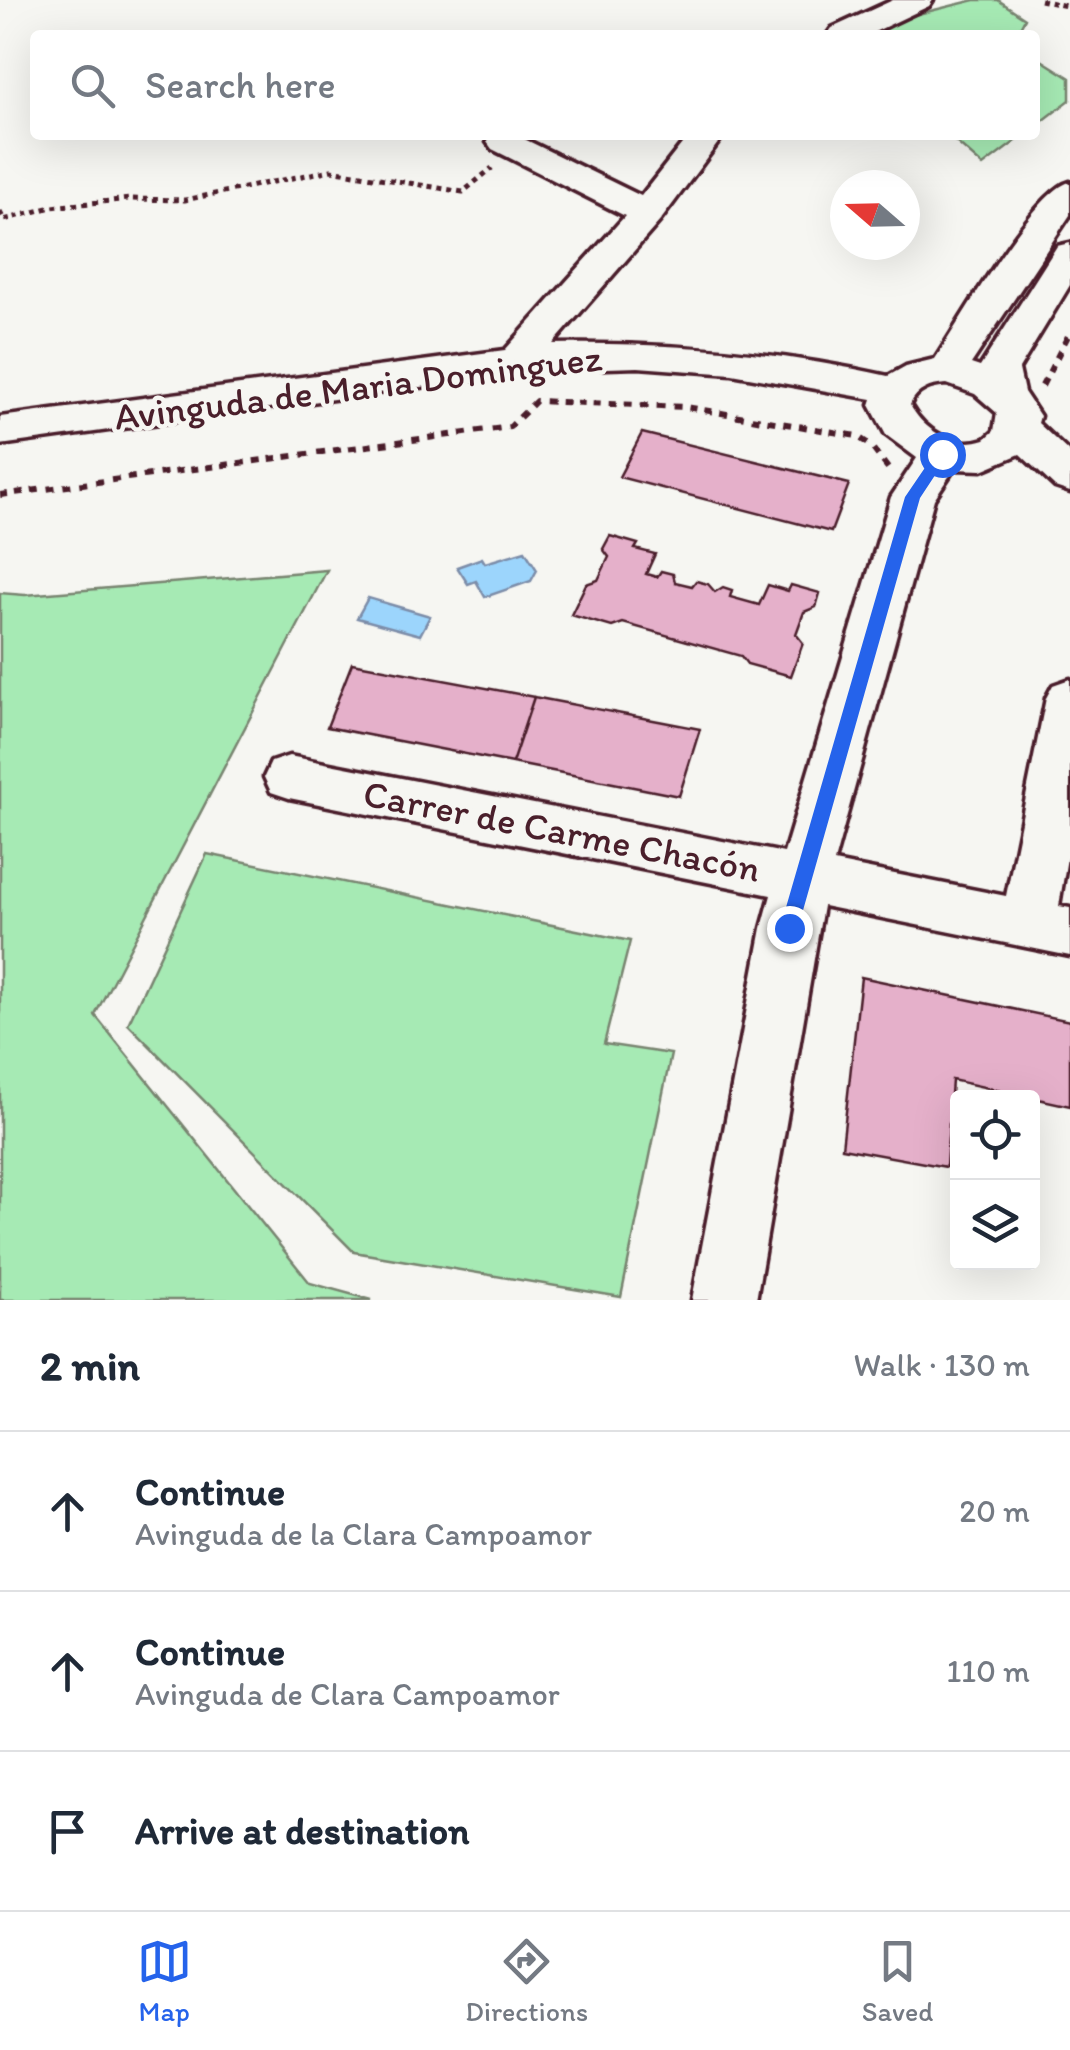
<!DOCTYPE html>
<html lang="en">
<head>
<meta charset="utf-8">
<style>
  :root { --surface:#fff; --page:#f6f6f7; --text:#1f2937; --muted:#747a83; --line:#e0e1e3; --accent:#2563eb }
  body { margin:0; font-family:Itim,sans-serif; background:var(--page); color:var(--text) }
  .controls { position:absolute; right:30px; bottom:30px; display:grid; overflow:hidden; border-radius:10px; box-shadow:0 10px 40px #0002 }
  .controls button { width:90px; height:90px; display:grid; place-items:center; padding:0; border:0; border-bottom:2px solid var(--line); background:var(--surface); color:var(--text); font:50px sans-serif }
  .compass { position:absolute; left:830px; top:170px; width:90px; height:90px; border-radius:50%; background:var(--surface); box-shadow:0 10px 40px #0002; rotate:290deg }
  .stop { position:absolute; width:30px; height:30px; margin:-22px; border:8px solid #2563eb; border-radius:50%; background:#fff }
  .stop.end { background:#2563eb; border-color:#fff; box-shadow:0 2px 10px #0008 }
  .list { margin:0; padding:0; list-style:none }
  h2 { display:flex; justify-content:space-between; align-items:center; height:130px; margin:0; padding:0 40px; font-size:42px }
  h2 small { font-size:32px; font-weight:400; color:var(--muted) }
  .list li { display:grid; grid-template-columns:65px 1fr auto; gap:30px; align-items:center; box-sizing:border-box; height:160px; padding:0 40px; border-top:2px solid var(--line) }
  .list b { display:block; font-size:38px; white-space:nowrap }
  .list p { margin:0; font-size:32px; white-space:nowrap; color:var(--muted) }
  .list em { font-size:32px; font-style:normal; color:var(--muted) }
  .icon { flex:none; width:55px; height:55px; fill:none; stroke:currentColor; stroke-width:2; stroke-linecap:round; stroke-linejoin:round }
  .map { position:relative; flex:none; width:1070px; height:1300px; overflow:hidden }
  .search { position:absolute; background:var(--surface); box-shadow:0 10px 40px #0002; left:30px; right:30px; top:30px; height:110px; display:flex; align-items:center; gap:25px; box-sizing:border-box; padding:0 35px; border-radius:10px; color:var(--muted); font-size:38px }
  .sheet { height:610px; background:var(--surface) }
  nav { display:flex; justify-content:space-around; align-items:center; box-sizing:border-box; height:140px; border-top:2px solid var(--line); background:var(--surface); font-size:28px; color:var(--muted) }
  nav a { display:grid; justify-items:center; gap:5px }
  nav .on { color:var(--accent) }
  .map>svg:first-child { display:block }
  .green { fill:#a6eab4; stroke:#788470; stroke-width:2.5 }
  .water { fill:#9cd5fc; stroke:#7b8ca8; stroke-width:2.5 }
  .building { fill:#e5b0ca; stroke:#4a1f2b; stroke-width:2.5 }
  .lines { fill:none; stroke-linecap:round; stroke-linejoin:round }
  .minor-casing { stroke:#4a1f2b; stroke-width:7 }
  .path-far1 { stroke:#4a1f2b; stroke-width:5; stroke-dasharray:5 5; stroke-linecap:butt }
  .path { stroke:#4a1f2b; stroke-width:6; stroke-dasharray:8 8; stroke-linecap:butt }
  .minor { fill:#f6f6f2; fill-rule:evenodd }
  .route { fill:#2563eb }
  .labels { text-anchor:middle; stroke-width:9; stroke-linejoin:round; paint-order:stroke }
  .street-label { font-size:38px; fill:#4a1f2b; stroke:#f6f6f2 }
</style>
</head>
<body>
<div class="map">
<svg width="1070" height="1300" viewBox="0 0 1070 1300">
  <rect width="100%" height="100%" fill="#f6f6f2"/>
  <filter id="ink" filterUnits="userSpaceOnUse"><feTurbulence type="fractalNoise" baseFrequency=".01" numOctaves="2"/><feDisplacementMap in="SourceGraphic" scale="20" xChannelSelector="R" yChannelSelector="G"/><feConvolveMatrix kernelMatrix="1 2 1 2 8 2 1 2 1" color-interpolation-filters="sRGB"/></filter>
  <g filter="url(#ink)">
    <path class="green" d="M 975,0 L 998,0 L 1025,18 L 1016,35 L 876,35 L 910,16 Z
      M 1035,56 L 1070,78 L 1070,100 L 1035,127 Z
      M 948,135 L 1024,135 L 983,166 Z
      M 327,570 L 95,1015 L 310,1283 L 372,1300 L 0,1300 L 0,593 L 25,595 Z
      M 207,854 L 630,941 L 604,1044 L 671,1054 L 621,1297 L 354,1252 L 128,1024 Z"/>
    <path class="water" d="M 525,551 L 537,570 L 531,581 L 485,597 L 476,581 L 468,584 L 457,567 L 482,558 L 485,563 Z
      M 368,598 L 430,616 L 420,635 L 357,618 Z"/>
    <path class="building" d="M 642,433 L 849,484 L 831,532 L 619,477 Z
      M 610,536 L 638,544 L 635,549 L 655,554 L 646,574 L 657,577 L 661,571 L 673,574 L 675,582 L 692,586 L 696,581 L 708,584 L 715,592 L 723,587 L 732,590 L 730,597 L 759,605 L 768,585 L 788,591 L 791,585 L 820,593 L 816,607 L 804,612 L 796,634 L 803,643 L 791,676 L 747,664 L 741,656 L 623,623 L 612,627 L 571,615 L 586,584 L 598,580 L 609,557 L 603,549 Z
      M 352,663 L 534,697 L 512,763 L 327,727 Z
      M 534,697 L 700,729 L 679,796 L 512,763 Z
      M 861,977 L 1070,1021 L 1070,1106 L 952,1080 L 946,1167 L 842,1148 Z"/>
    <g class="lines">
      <g class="minor-casing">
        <path id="minor" d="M 893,0 L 933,0 L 929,6 L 868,35 L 827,35 L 832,28 Z
          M 492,135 L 516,135 L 641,196 L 689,135 L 724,135 L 660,221 L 553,344 C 668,342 776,351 888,376 L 906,366 L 935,359 C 959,323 1034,191 1070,182 L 1070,215 L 971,364 L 980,367 L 1057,246 L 1070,243 L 1070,285 L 1019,369 L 1024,392 L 1040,416 L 1038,423 L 1070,453 L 1070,492 L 1055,487 L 1020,454 L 982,470 L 954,469 L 934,499 L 834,862 L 1006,896 L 1046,698 L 1053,685 L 1070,679 L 1070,839 L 1059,906 L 1070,908 L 1070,956 L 823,906 L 756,1300 L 692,1300 L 762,928 L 771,895 L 289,798 L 271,792 L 264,777 L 271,762 L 289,756 L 784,853 L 891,497 L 917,458 L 886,435 L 870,405 L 872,399 L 732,374 L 638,367 L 544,370 L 0,445 L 0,417 L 505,350 L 625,216 L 492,149 L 487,142 ZM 947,384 L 975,394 L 997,413 L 994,431 L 985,439 C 955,449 925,432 910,405 C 917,389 931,385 947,384 Z"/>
      </g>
      <path class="path-far1" d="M 1040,0 L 1070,7
        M 0,212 L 4,220 L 52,207 L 129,199 L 185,200 L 331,170 L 463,192 L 492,168"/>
      <path class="path" d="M 1042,386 L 1070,332
        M 0,495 L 510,427 L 536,401 L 686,407 L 857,436 L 870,445 L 890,471"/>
      <use href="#minor" class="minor"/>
    </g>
  </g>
  <path class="route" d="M 942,449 L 949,454 L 920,498 L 798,928 L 789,936 L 780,928 L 905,497 L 937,450 Z"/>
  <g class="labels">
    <g class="street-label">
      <text transform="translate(358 387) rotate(-7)" y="13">Avinguda de Maria Dominguez</text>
      <text transform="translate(562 831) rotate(11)" y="13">Carrer de Carme Chacón</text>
    </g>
  </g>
</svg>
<div class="controls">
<button><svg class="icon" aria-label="locate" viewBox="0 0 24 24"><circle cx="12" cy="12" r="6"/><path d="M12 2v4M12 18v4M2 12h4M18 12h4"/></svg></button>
<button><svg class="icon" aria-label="layers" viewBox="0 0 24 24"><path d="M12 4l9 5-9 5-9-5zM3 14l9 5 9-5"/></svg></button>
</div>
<svg class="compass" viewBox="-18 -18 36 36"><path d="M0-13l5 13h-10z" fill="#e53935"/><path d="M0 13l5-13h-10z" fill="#747a83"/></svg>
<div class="stop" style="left:942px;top:454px"></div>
<div class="stop end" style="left:789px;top:928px"></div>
<div class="search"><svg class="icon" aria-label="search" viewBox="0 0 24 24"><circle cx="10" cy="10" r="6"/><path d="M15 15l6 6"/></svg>Search here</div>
</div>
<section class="sheet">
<h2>2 min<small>Walk · 130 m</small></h2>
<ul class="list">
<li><svg class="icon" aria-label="ahead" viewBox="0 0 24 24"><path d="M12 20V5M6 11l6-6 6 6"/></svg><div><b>Continue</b><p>Avinguda de la Clara Campoamor</p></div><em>20 m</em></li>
<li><svg class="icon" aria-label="ahead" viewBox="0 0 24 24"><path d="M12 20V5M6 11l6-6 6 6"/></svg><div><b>Continue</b><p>Avinguda de Clara Campoamor</p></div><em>110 m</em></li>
<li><svg class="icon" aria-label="arrive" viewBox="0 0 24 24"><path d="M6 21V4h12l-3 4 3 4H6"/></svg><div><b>Arrive at destination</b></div></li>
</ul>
</section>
<nav>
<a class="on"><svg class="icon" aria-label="map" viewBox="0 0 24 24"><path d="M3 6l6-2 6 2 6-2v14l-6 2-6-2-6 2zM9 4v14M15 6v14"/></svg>Map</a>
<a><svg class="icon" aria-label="directions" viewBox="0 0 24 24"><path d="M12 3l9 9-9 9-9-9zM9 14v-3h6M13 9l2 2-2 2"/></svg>Directions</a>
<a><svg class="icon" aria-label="saved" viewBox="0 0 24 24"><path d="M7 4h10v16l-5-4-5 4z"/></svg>Saved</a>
</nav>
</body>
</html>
